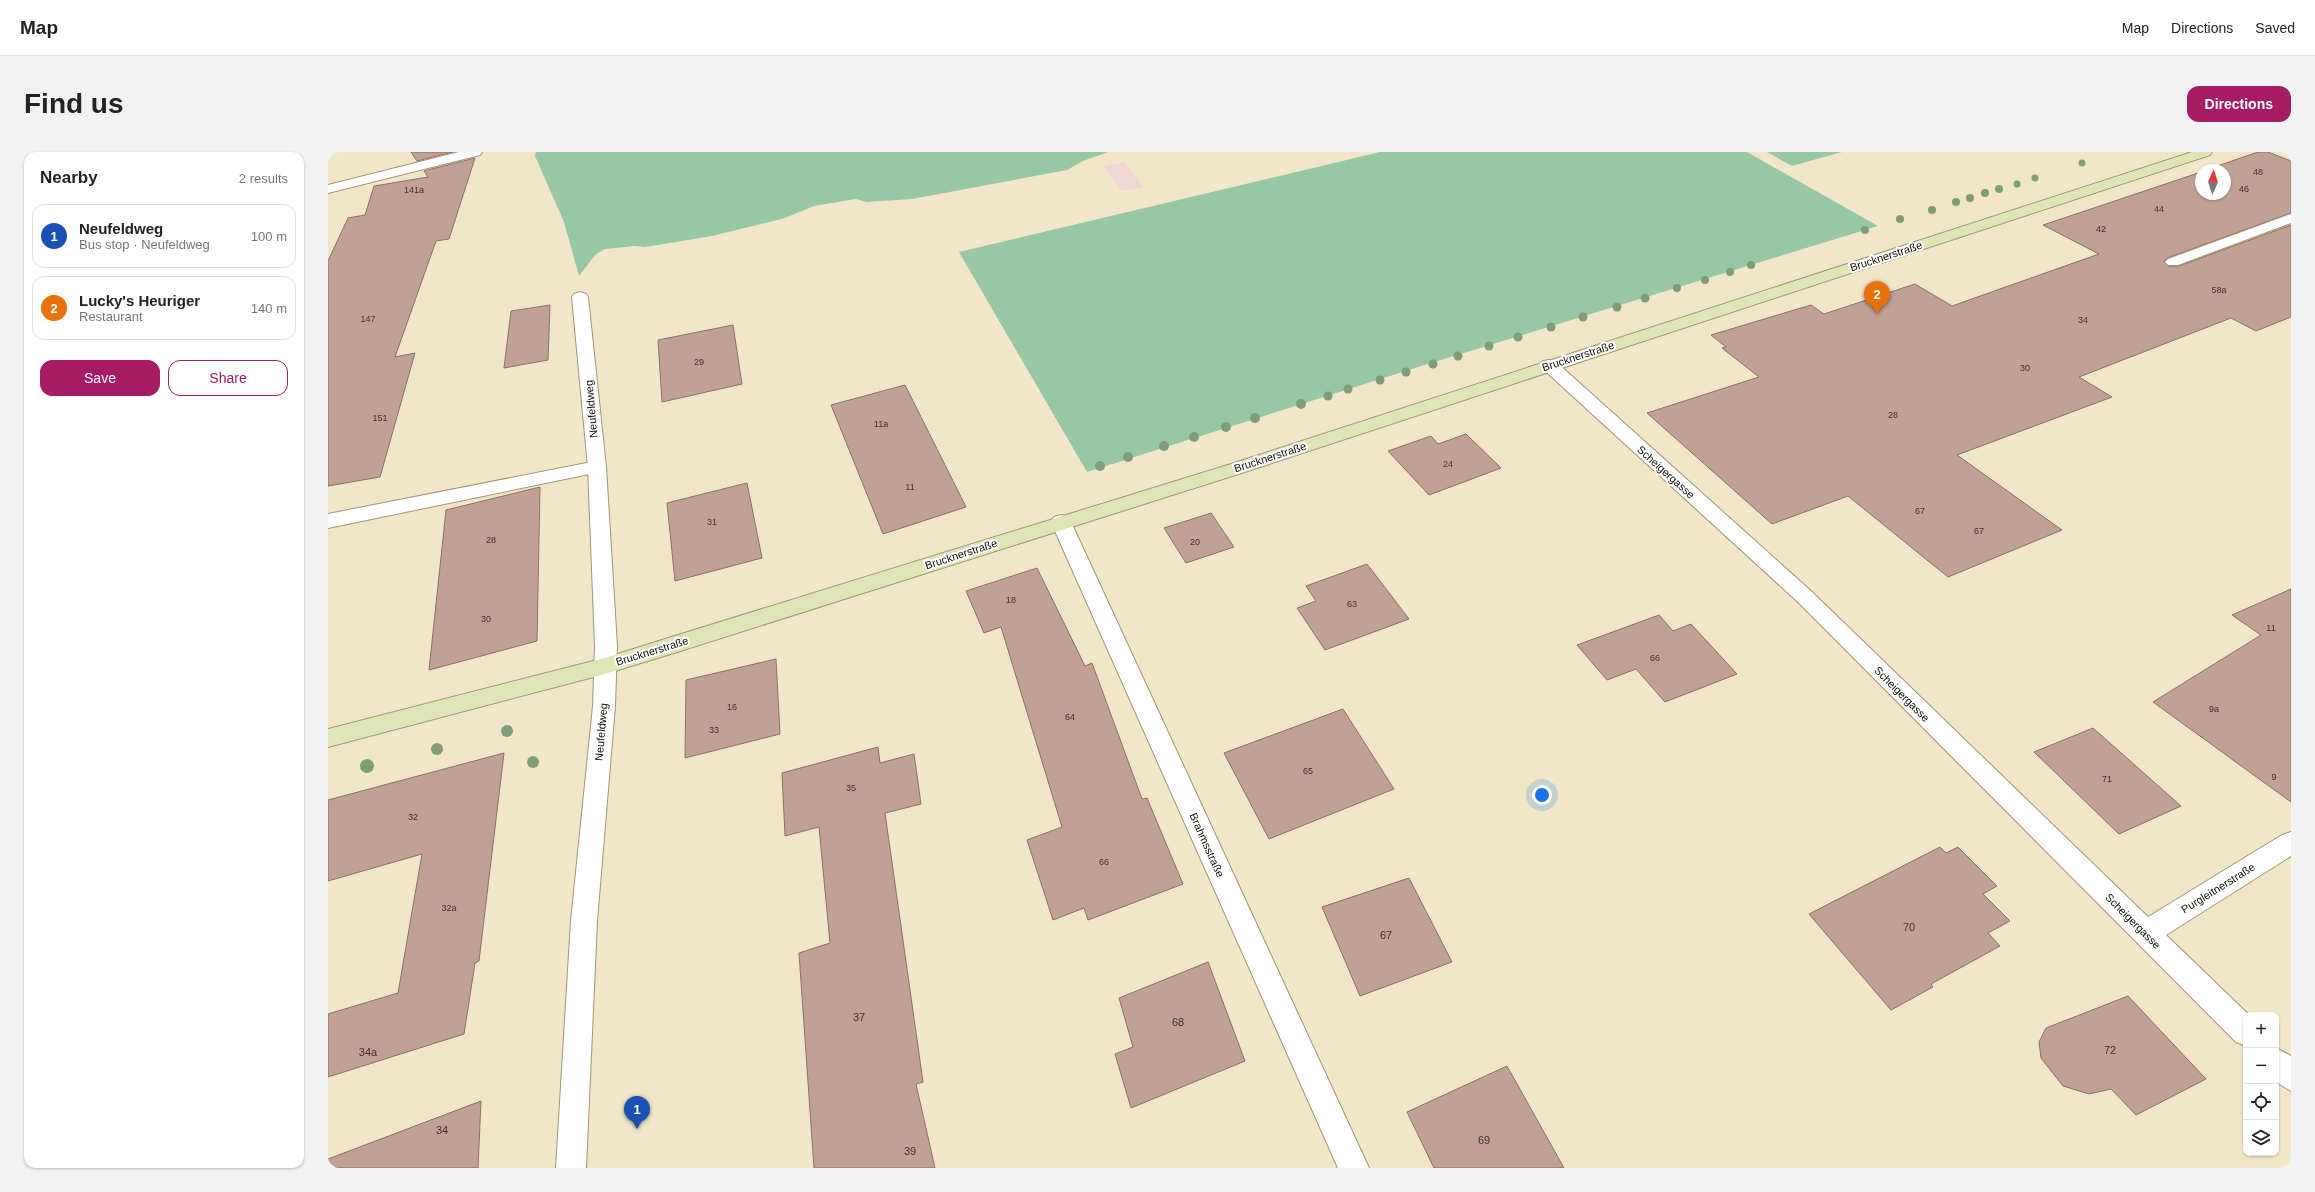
<!DOCTYPE html>
<html lang="en">
<head>
<meta charset="utf-8">
<style>
  :root { --surface:#fff; --page:#f2f2f2; --text:#222; --muted:#767676; --line:#e0e0e0; --accent:#a51c65 }
  body { margin:0; font-family:Arial,sans-serif; background:var(--page); color:var(--text) }
  .controls { position:absolute; right:12px; bottom:12px; display:grid; overflow:hidden; border-radius:8px; box-shadow:0 1px 3px #0004 }
  .controls button { width:36px; height:36px; display:grid; place-items:center; padding:0; border:0; border-bottom:1px solid var(--line); background:var(--surface); color:var(--text); font:20px sans-serif }
  .compass { position:absolute; left:1867px; top:12px; width:36px; height:36px; border-radius:50%; background:var(--surface); box-shadow:0 1px 3px #0004; rotate:3deg }
  .you { position:absolute; left:1214px; top:643px; width:14px; height:14px; margin:-10px; border:3px solid #fff; border-radius:50%; background:#1a73e8; box-shadow:0 0 0 6px #1a73e833 }
  .badge { display:grid; place-items:center; width:26px; height:26px; border-radius:50%; background:var(--accent); color:#fff; font-size:13px; font-weight:700 }
  .pin { position:absolute; translate:-50% -33px; filter:drop-shadow(0 1px 2px #0008) }
  .pin::after { content:''; position:absolute; top:21px; width:14px; height:12px; background:inherit; clip-path:polygon(0 0,100% 0,50% 100%) }
  .list { margin:0; padding:0; list-style:none }
  h2 { display:flex; justify-content:space-between; align-items:center; height:52px; margin:0; padding:0 16px; font-size:17px }
  h2 small { font-size:13px; font-weight:400; color:var(--muted) }
  .list li { display:grid; grid-template-columns:26px 1fr auto; gap:12px; align-items:center; box-sizing:border-box; height:64px; margin:0 8px 8px; padding:0 8px; border:1px solid var(--line); border-radius:12px }
  .list b { display:block; font-size:15px; white-space:nowrap }
  .list p { margin:0; font-size:13px; white-space:nowrap; color:var(--muted) }
  .list em { font-size:13px; font-style:normal; color:var(--muted) }
  .actions { display:flex; gap:8px; padding:12px 16px }
  .actions a { flex:1; padding:9px 0; border:1px solid var(--accent); border-radius:12px; text-align:center; font-size:14px; color:var(--accent) }
  .actions .main { background:var(--accent); color:#fff }
  .icon { flex:none; width:22px; height:22px; fill:none; stroke:currentColor; stroke-width:2; stroke-linecap:round; stroke-linejoin:round }
  .map { position:relative; flex:none; width:1963px; height:1016px; overflow:hidden; border-radius:12px }
  header { display:flex; align-items:center; gap:24px; box-sizing:border-box; height:56px; padding:0 20px; background:var(--surface); border-bottom:1px solid var(--line) }
  header strong { font-size:19px }
  nav { display:flex; gap:22px; margin-inline-start:auto; font-size:14px }
  .intro { display:flex; align-items:center; justify-content:space-between; box-sizing:border-box; height:96px; padding:0 24px }
  h1 { margin:0; font-size:28px }
  .button { padding:10px 18px; border-radius:12px; background:var(--accent); color:#fff; font-size:14px; font-weight:700 }
  main { display:flex; gap:24px; padding:0 24px }
  aside { flex:1; background:var(--surface); border-radius:12px; box-shadow:0 1px 3px #0004 }
  .map>svg:first-child { display:block }
  .industrial { fill:#f1d6d3 }
  .green { fill:#97c7a3 }
  .building { fill:#c1a195; stroke:#8d6f64 }
  .lines { fill:none; stroke-linecap:round; stroke-linejoin:round }
  .lane-casing { stroke:#9f9578; stroke-width:2 }
  .street-casing { stroke:#9f9578; stroke-width:2 }
  .secondary-casing { stroke:#9f9578; stroke-width:2 }
  .lane { fill:#fff; fill-rule:evenodd }
  .street { fill:#fff; fill-rule:evenodd }
  .secondary { fill:#dfe6b5; fill-rule:evenodd }
  .tree { fill:#809d79 }
  .labels { text-anchor:middle; stroke-width:4; stroke-linejoin:round; paint-order:stroke }
  .number-label { font-size:9px; fill:#3c3228 }
  .street-label { font-size:11px; fill:#100d04; stroke:#fff }
  .near-number-label { font-size:11px; fill:#3c3228 }
</style>
</head>
<body>
<header>
<strong>Map</strong>
<nav><a>Map</a><a>Directions</a><a>Saved</a></nav>
</header>
<div class="intro"><h1>Find us</h1><a class="button">Directions</a></div>
<main>
<aside>
<h2>Nearby<small>2 results</small></h2>
<ul class="list">
<li><span class="badge" style="background:#1a4fb4">1</span><div><b>Neufeldweg</b><p>Bus stop · Neufeldweg</p></div><em>100 m</em></li>
<li><span class="badge" style="background:#e8710a">2</span><div><b>Lucky's Heuriger</b><p>Restaurant</p></div><em>140 m</em></li>
</ul>
<div class="actions"><a class="main">Save</a><a>Share</a></div>
</aside>
<div class="map">
<svg width="1963" height="1016" viewBox="0 0 1963 1016">
  <rect width="100%" height="100%" fill="#f1e7c8"/>
  <path class="industrial" d="M 797,10 L 815,35 L 793,39 L 776,14 Z"/>
  <path class="green" d="M 208,0 L 780,0 L 755,9 L 739,18 L 584,47 L 539,50 L 528,47 L 486,54 L 457,66 L 384,84 L 317,95 L 306,94 L 277,97 L 267,103 L 251,124 L 236,70 L 207,4 Z
    M 1052,0 L 1419,0 L 1550,74 L 1103,211 L 759,320 L 631,100 Z
    M 1439,0 L 1514,0 L 1464,14 Z"/>
  <path class="building" d="M 83,0 L 125,0 L 89,9 Z
    M 1930,0 L 1940,0 L 1963,9 L 1963,61 L 1839,106 L 1836,110 L 1840,114 L 1851,114 L 1963,73 L 1963,165 L 1928,179 L 1903,166 L 1751,225 L 1784,245 L 1629,303 L 1734,378 L 1620,425 L 1520,344 L 1444,372 L 1319,261 L 1431,225 L 1394,196 L 1398,195 L 1383,183 L 1483,153 L 1496,162 L 1587,132 L 1624,154 L 1771,102 L 1715,73 L 1873,20 L 1873,42 L 1897,42 L 1897,18 L 1878,18 Z
    M 147,6 L 121,87 L 108,89 L 67,205 L 87,201 L 52,325 L 0,334 L 0,109 L 20,66 L 37,63 L 46,34 L 100,25 L 96,19 Z
    M 222,153 L 220,208 L 176,216 L 183,159 Z
    M 405,173 L 414,232 L 334,250 L 330,188 Z
    M 577,233 L 638,355 L 555,382 L 503,253 Z
    M 1138,282 L 1173,316 L 1101,343 L 1060,299 L 1103,284 L 1110,292 Z
    M 419,331 L 434,406 L 347,429 L 339,351 Z
    M 212,335 L 209,489 L 101,518 L 118,358 Z
    M 883,361 L 906,395 L 858,411 L 836,376 Z
    M 1039,412 L 1081,467 L 997,498 L 969,456 L 988,449 L 978,434 Z
    M 709,416 L 757,514 L 764,511 L 814,647 L 819,646 L 855,732 L 760,768 L 756,756 L 725,768 L 699,688 L 734,675 L 673,475 L 656,481 L 638,439 Z
    M 1963,437 L 1963,650 L 1825,550 L 1933,483 L 1904,463 Z
    M 1331,463 L 1345,479 L 1363,472 L 1409,522 L 1337,550 L 1308,517 L 1279,528 L 1249,493 Z
    M 448,507 L 452,582 L 357,606 L 358,528 Z
    M 1015,557 L 1066,637 L 941,687 L 896,601 Z
    M 1765,576 L 1853,654 L 1791,682 L 1706,600 Z
    M 550,595 L 552,611 L 586,602 L 593,652 L 557,661 L 595,930 L 588,932 L 607,1016 L 486,1016 L 471,801 L 502,791 L 491,675 L 457,684 L 454,621 Z
    M 176,601 L 151,809 L 147,811 L 136,882 L 0,925 L 0,862 L 70,841 L 94,702 L 0,729 L 0,648 Z
    M 1612,695 L 1618,701 L 1630,695 L 1669,734 L 1655,742 L 1682,769 L 1660,781 L 1672,794 L 1603,832 L 1605,835 L 1563,858 L 1481,762 Z
    M 1081,726 L 1124,810 L 1032,844 L 994,755 Z
    M 880,810 L 917,909 L 803,956 L 787,902 L 805,895 L 791,846 Z
    M 1800,844 L 1878,927 L 1808,963 L 1783,937 L 1761,942 L 1735,934 L 1713,906 L 1711,890 L 1718,876 Z
    M 1179,914 L 1236,1016 L 1106,1016 L 1079,960 Z
    M 153,949 L 150,1016 L 0,1016 L 0,1007 Z"/>
  <g class="lines">
    <g class="lane-casing">
      <path id="lane" d="M 1963,62 L 1963,71 L 1850,113 L 1840,113 L 1837,110 L 1840,107 Z
        M 269,309 L 276,311 L 278,315 L 276,319 L 0,376 L 0,362 Z"/>
    </g>
    <g class="street-casing">
      <path id="street" d="M 131,0 L 154,0 L 152,3 L 0,41 L 0,33 Z
        M 252,140 L 258,142 L 260,145 L 278,315 L 289,494 L 287,554 L 269,769 L 258,1016 L 228,1016 L 243,769 L 265,554 L 267,494 L 260,315 L 244,145 L 246,142 Z
        M 1221,208 L 1227,209 L 1484,440 L 1820,765 L 1954,683 L 1963,680 L 1963,704 L 1838,783 L 1921,863 L 1918,863 L 1918,894 L 1908,890 L 1470,450 L 1215,217 L 1213,213 L 1215,209 Z
        M 733,363 L 740,365 L 743,370 L 1041,1016 L 1010,1016 L 723,370 L 726,365 Z
        M 1948,896 L 1963,904 L 1963,939 L 1948,930 Z"/>
    </g>
    <g class="secondary-casing">
      <path id="secondary" d="M 1864,0 L 1884,0 L 1882,3 L 917,320 L 346,501 L 277,522 L 0,595 L 0,577 L 277,506 L 337,487 L 903,312 Z"/>
    </g>
    <use href="#lane" class="lane"/>
    <use href="#street" class="street"/>
    <use href="#secondary" class="secondary"/>
  </g>
  <g class="tree">
    <circle cx="1754" cy="11" r="3.5"/>
    <circle cx="1707" cy="26" r="3.5"/>
    <circle cx="1689" cy="32" r="3.5"/>
    <circle cx="1671" cy="37" r="4"/>
    <circle cx="1657" cy="41" r="4"/>
    <circle cx="1642" cy="46" r="4"/>
    <circle cx="1628" cy="50" r="4"/>
    <circle cx="1604" cy="58" r="4"/>
    <circle cx="1572" cy="67" r="4"/>
    <circle cx="1537" cy="78" r="4"/>
    <circle cx="1423" cy="113" r="4"/>
    <circle cx="1402" cy="120" r="4"/>
    <circle cx="1377" cy="128" r="4"/>
    <circle cx="1349" cy="136" r="4"/>
    <circle cx="1317" cy="146" r="4.5"/>
    <circle cx="1289" cy="155" r="4.5"/>
    <circle cx="1255" cy="165" r="4.5"/>
    <circle cx="1223" cy="175" r="4.5"/>
    <circle cx="1190" cy="185" r="4.5"/>
    <circle cx="1161" cy="194" r="4.5"/>
    <circle cx="1130" cy="204" r="4.5"/>
    <circle cx="1105" cy="212" r="4.5"/>
    <circle cx="1078" cy="220" r="4.5"/>
    <circle cx="1052" cy="228" r="4.5"/>
    <circle cx="1020" cy="237" r="4.5"/>
    <circle cx="1000" cy="244" r="4.5"/>
    <circle cx="973" cy="252" r="5"/>
    <circle cx="927" cy="266" r="5"/>
    <circle cx="898" cy="275" r="5"/>
    <circle cx="866" cy="285" r="5"/>
    <circle cx="836" cy="294" r="5"/>
    <circle cx="800" cy="305" r="5"/>
    <circle cx="772" cy="314" r="5"/>
    <circle cx="179" cy="579" r="6"/>
    <circle cx="109" cy="597" r="6"/>
    <circle cx="205" cy="610" r="6"/>
    <circle cx="39" cy="614" r="7"/>
  </g>
  <g class="labels">
    <g class="number-label">
      <text x="1930" y="23">48</text>
      <text x="1916" y="40">46</text>
      <text x="86" y="41">141a</text>
      <text x="1831" y="60">44</text>
      <text x="1773" y="80">42</text>
      <text x="1891" y="141">58a</text>
      <text x="40" y="170">147</text>
      <text x="1755" y="171">34</text>
      <text x="371" y="213">29</text>
      <text x="1697" y="219">30</text>
      <text x="1565" y="266">28</text>
      <text x="52" y="269">151</text>
      <text x="553" y="275">11a</text>
      <text x="1120" y="315">24</text>
      <text x="582" y="338">11</text>
      <text x="1592" y="362">67</text>
      <text x="384" y="373">31</text>
      <text x="1651" y="382">67</text>
      <text x="163" y="391">28</text>
      <text x="867" y="393">20</text>
      <text x="683" y="451">18</text>
      <text x="1024" y="455">63</text>
      <text x="158" y="470">30</text>
      <text x="1943" y="479">11</text>
      <text x="1327" y="509">66</text>
      <text x="404" y="558">16</text>
      <text x="1886" y="560">9a</text>
      <text x="742" y="568">64</text>
      <text x="386" y="581">33</text>
      <text x="980" y="622">65</text>
      <text x="1946" y="628">9</text>
      <text x="1779" y="630">71</text>
      <text x="523" y="639">35</text>
      <text x="85" y="668">32</text>
      <text x="776" y="713">66</text>
      <text x="121" y="759">32a</text>
    </g>
    <g class="street-label">
      <text transform="translate(1558 104) rotate(-18)" y="4">Brucknerstraße</text>
      <text transform="translate(1250 204) rotate(-18)" y="4">Brucknerstraße</text>
      <text transform="translate(263 257) rotate(-95)" y="4">Neufeldweg</text>
      <text transform="translate(942 305) rotate(-18)" y="4">Brucknerstraße</text>
      <text transform="translate(1338 320) rotate(42)" y="4">Scheigergasse</text>
      <text transform="translate(633 402) rotate(-18)" y="4">Brucknerstraße</text>
      <text transform="translate(324 499) rotate(-17)" y="4">Brucknerstraße</text>
      <text transform="translate(1574 542) rotate(45)" y="4">Scheigergasse</text>
      <text transform="translate(273 580) rotate(-85)" y="4">Neufeldweg</text>
      <text transform="translate(879 693) rotate(66)" y="4">Brahmsstraße</text>
      <text transform="translate(1890 736) rotate(-32)" y="4">Purgleitnerstraße</text>
      <text transform="translate(1805 769) rotate(45)" y="4">Scheigergasse</text>
    </g>
    <g class="near-number-label">
      <text x="1581" y="779">70</text>
      <text x="1058" y="787">67</text>
      <text x="531" y="869">37</text>
      <text x="850" y="874">68</text>
      <text x="1782" y="902">72</text>
      <text x="40" y="904">34a</text>
      <text x="114" y="982">34</text>
      <text x="1156" y="992">69</text>
      <text x="582" y="1003">39</text>
    </g>
  </g>
</svg>
<div class="controls">
<button>+</button>
<button>−</button>
<button><svg class="icon" aria-label="locate" viewBox="0 0 24 24"><circle cx="12" cy="12" r="6"/><path d="M12 2v4M12 18v4M2 12h4M18 12h4"/></svg></button>
<button><svg class="icon" aria-label="layers" viewBox="0 0 24 24"><path d="M12 4l9 5-9 5-9-5zM3 14l9 5 9-5"/></svg></button>
</div>
<svg class="compass" viewBox="-18 -18 36 36"><path d="M0-13l5 13h-10z" fill="#e53935"/><path d="M0 13l5-13h-10z" fill="#767676"/></svg>
<div class="you"></div>
<div class="pin badge" style="left:309px;top:977px;background:#1a4fb4">1</div>
<div class="pin badge" style="left:1549px;top:162px;background:#e8710a">2</div>
</div>
</main>
</body>
</html>
